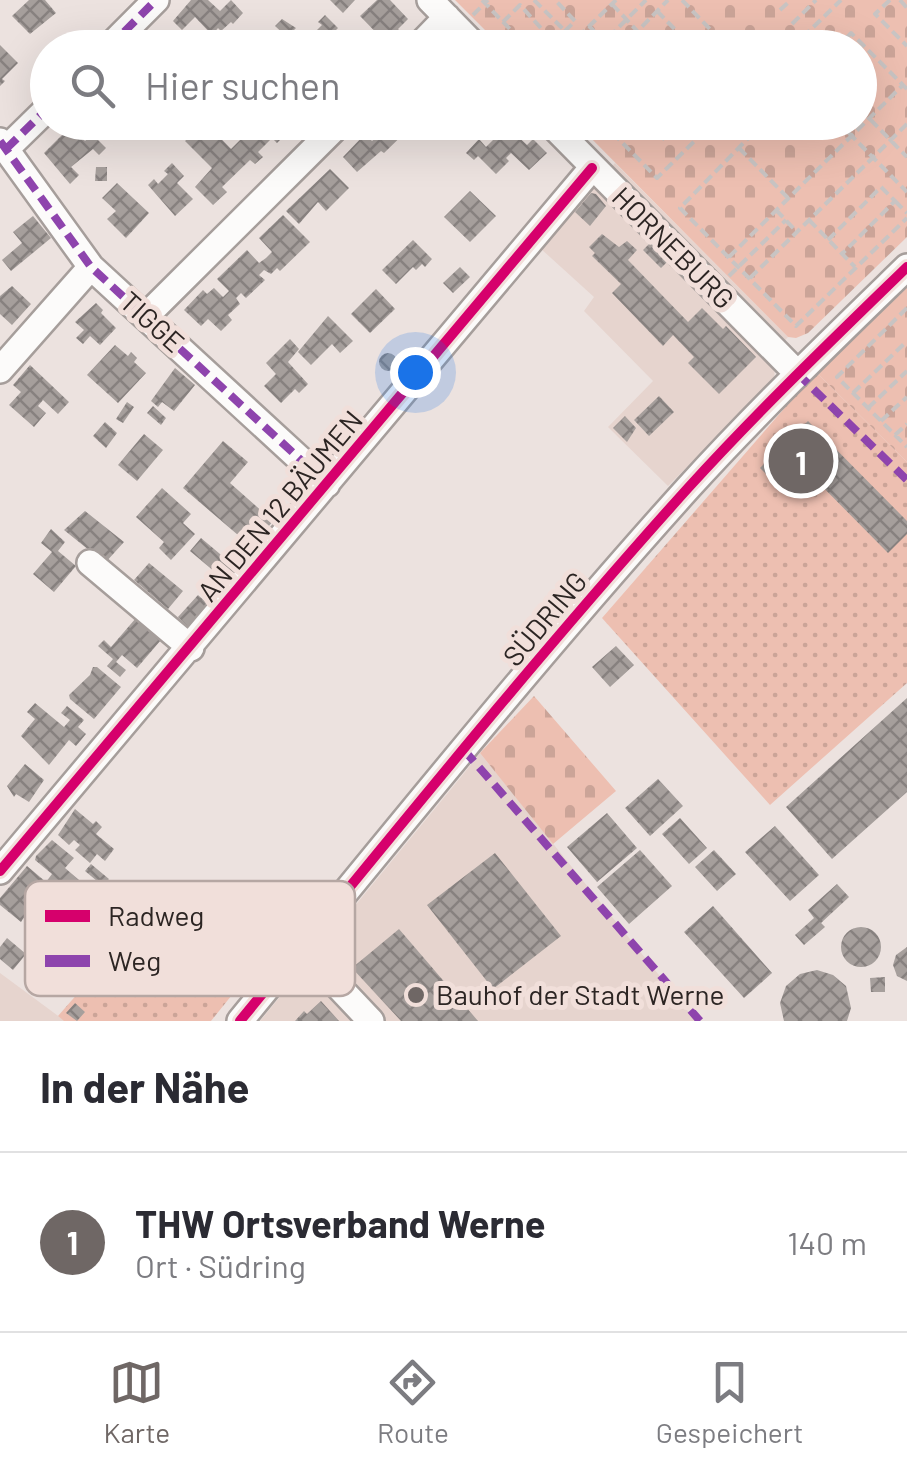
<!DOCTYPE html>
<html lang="de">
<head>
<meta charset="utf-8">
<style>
  :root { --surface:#fff; --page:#f7f7f7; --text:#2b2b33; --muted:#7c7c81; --line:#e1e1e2; --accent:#6f6765 }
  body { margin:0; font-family:Barlow,sans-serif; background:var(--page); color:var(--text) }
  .you { position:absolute; left:415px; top:372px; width:35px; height:35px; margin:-25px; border:8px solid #fff; border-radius:50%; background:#1a73e8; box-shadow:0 0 0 15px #1a73e833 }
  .badge { display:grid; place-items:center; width:65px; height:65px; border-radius:50%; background:var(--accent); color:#fff; font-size:32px; font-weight:700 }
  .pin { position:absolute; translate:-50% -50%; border:5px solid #fff; box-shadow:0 2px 10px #0006 }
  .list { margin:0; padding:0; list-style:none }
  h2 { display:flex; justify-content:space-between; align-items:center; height:130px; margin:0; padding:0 40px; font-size:42px }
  h2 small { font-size:32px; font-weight:400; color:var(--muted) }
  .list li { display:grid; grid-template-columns:65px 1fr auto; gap:30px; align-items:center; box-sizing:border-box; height:180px; padding:0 40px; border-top:2px solid var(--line) }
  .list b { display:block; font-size:38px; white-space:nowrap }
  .list p { margin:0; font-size:32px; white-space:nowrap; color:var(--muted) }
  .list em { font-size:32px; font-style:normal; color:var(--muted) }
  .icon { flex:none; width:55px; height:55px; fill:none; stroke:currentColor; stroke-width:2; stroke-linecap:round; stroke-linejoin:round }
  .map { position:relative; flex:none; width:907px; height:1021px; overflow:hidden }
  .search { position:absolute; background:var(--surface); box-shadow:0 10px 40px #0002; left:30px; right:30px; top:30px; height:110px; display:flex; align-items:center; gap:25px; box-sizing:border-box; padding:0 35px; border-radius:55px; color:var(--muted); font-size:38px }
  .sheet { height:310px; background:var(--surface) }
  nav { display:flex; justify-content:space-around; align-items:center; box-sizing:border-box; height:140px; border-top:2px solid var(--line); background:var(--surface); font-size:28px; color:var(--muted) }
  nav a { display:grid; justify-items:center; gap:5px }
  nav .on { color:var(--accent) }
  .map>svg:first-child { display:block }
  .built { fill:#e6d4ce }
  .grass { fill:url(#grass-dots) }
  .cemetery { fill:url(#cemetery-stones) }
  .building { fill:url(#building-cross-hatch) }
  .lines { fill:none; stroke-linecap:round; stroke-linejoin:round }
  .minor-casing { stroke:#a69e9b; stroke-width:30 }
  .path { stroke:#c8c4c3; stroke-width:4; stroke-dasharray:10 5; stroke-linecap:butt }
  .minor { stroke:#fcfbfa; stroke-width:25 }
  .quiet { stroke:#8e44ad; stroke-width:8; stroke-dasharray:15 8; stroke-linecap:butt }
  .cycleway-casing { stroke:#f1dfda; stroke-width:16 }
  .cycleway { stroke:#d6006c; stroke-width:10 }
  .poi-dot { fill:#6f6765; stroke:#f1dfda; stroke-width:4 }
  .labels { text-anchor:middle; stroke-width:10; stroke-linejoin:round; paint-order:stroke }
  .street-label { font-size:28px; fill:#2c2523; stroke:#f1dfda }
  .poi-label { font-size:28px; fill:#2c2523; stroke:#f1dfda; text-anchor:start }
  .key { fill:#f1dfda; stroke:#b6a7a3; stroke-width:2.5 }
  .key-label { font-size:28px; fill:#2c2523 }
</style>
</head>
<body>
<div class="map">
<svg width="907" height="1021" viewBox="0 0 907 1021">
  <defs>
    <pattern id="grass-dots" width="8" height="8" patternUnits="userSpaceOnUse" patternTransform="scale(2.5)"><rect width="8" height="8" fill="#edbfb1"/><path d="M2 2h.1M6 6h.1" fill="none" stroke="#cba498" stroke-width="1.8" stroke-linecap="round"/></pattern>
    <pattern id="cemetery-stones" width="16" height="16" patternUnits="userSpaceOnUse" patternTransform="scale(2.5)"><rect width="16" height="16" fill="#edbfb1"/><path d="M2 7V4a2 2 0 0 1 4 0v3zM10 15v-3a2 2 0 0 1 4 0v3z" fill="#cba498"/></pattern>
    <pattern id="building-cross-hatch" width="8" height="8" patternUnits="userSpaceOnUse" patternTransform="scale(2.5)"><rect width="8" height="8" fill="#a69f9c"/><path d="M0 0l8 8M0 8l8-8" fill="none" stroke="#87817f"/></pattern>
  </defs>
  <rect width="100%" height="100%" fill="#ece2df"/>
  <path class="built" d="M 615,163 L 788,337 L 769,357 L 775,367 L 774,380 L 668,486 L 608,427 L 653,381 L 584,311 L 594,297 L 540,248 Z
    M 480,753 L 696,1021 L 260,1021 L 461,777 Z
    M 0,973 L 65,1021 L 0,1021 Z"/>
  <path class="grass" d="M 816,372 L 907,462 L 907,683 L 770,805 L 602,618 Z
    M 149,912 L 240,985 L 211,1021 L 64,1021 L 58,1016 Z"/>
  <path class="cemetery" d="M 455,0 L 907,0 L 907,237 L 808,333 L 796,338 L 788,337 L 576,123 L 860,122 L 860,48 L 502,47 Z
    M 907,286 L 907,462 L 816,372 Z
    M 534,696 L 616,791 L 553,844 L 480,753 Z"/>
  <path class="building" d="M 29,0 L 45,0 L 56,13 L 30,34 L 12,16 Z
    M 191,0 L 208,0 L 220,11 L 231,0 L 243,13 L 233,24 L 231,22 L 221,31 L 218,28 L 212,35 L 195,17 L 182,30 L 173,21 Z
    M 330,0 L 355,0 L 343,13 Z
    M 377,0 L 390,0 L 408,19 L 398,29 L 408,39 L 400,48 L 391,48 L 360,16 Z
    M 325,15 L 338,28 L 332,34 L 345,48 L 309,48 L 304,43 L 322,25 L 318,22 Z
    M 282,19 L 296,28 L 287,37 L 275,26 Z
    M 0,45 L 18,63 L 2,79 L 5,81 L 0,86 Z
    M 205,122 L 231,149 L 243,137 L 229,122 L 248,122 L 253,127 L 258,122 L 288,122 L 280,130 L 285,135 L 277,143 L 272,138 L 258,152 L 263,157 L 255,164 L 250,160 L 222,187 L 227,192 L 213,205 L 195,187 L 212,168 L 185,141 Z
    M 384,122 L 416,122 L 384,153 L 381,151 L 357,172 L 343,157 L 365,134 L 372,141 L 380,135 L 386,130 L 381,126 Z
    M 71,126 L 85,141 L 92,134 L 106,148 L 99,155 L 93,149 L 71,167 L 79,175 L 70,184 L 44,153 Z
    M 507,126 L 527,145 L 533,139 L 547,153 L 529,170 L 511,153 L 506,158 L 509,161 L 496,174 L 478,156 L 474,160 L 466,153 L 479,139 L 486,147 Z
    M 172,163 L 184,176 L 177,183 L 193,199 L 175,216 L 148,185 L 154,179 L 158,184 L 168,174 L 164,171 Z
    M 96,167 L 107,167 L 107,181 L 95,181 Z
    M 330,169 L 349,188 L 326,211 L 318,202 L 299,224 L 286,211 Z
    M 117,183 L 149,213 L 126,238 L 107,219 L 116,211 L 102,198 Z
    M 470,191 L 496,216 L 470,242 L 444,217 Z
    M 591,193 L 596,194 L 606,206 L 590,226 L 575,212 Z
    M 283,215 L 310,242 L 280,271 L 277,268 L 271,274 L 264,270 L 259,275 L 265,280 L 246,298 L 241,293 L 236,298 L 240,304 L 228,315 L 232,320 L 221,331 L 208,319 L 201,326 L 184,310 L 203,290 L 207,294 L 214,288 L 223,297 L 229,291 L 217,279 L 247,250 L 259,263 L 266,258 L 272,252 L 259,238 Z
    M 33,216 L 51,238 L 11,271 L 2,260 L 22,243 L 13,232 Z
    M 602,234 L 619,247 L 627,241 L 637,250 L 628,260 L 688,322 L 702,308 L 723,329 L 726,326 L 756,357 L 719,394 L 688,363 L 694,357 L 673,335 L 663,346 L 612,293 L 621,284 L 592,256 L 595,253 L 589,247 Z
    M 413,240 L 432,259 L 425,267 L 422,264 L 416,270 L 413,267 L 396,284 L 382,270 Z
    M 649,244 L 667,262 L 661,268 L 643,250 Z
    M 460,267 L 470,277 L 453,293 L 443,283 Z
    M 12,286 L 31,304 L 12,325 L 0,314 L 0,296 Z
    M 376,289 L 395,309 L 370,333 L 351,314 Z
    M 96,303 L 103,310 L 101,313 L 116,328 L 100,345 L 90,336 L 83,344 L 76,338 L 84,330 L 75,322 Z
    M 328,316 L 353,341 L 340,353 L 332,344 L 311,365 L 298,352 Z
    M 290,339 L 299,349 L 288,362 L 308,384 L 299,393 L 295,389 L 281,403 L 264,386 L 276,374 L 266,363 Z
    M 115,345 L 128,356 L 131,352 L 137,358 L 134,362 L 146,373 L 118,403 L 87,375 Z
    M379 362a9 9 0 1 1 18 0a9 9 0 1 1-18 0Z
    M 30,365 L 69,402 L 58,414 L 43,400 L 38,406 L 46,413 L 34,427 L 9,405 L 21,392 L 13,385 Z
    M 175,368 L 195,385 L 174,411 L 162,402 L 158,407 L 151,401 Z
    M 659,396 L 674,412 L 649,436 L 634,420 Z
    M 127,402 L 134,407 L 123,423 L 116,419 Z
    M 153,406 L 166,418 L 161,425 L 147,413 Z
    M 625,416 L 636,428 L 627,442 L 613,428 Z
    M 808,421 L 907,521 L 907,534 L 888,553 L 806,470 L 784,492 L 760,468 Z
    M 105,422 L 117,433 L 106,448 L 93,436 Z
    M 144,434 L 163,450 L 137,481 L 118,465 Z
    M 223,441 L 248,462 L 230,483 L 273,521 L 252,547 L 183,488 Z
    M 162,488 L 191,514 L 183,523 L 195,534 L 171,560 L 159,548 L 164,542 L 136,517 Z
    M 85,511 L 124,542 L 105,563 L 64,530 Z
    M 51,529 L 65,542 L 58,551 L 76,566 L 54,592 L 33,574 L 52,552 L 41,543 Z
    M 201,538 L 239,570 L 228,583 L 190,551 Z
    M 149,563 L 183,591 L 168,609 L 134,580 Z
    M 198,595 L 209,605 L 189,628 L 178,617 Z
    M 132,602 L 151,618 L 144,625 L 161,640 L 137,668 L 122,655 L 116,662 L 126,670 L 120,677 L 107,666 L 113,659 L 98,646 L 104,640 L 111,647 L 136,618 L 125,609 Z
    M 616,646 L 634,665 L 610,687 L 592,667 Z
    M 93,667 L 97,667 L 121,687 L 94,719 L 70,699 L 69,695 L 90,675 Z
    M 907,698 L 907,792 L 832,859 L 786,807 Z
    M 35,703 L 64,727 L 70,720 L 61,713 L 67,706 L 84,720 L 78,727 L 86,734 L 76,746 L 69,740 L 49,765 L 21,736 L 35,719 L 27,712 Z
    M 25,764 L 44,780 L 29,802 L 16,794 L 14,797 L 7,786 Z
    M 658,779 L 683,806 L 650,836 L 625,808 Z
    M 75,809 L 93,824 L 96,821 L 102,827 L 96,834 L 114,849 L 105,861 L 97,854 L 90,863 L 75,850 L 80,845 L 74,840 L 69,845 L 58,835 Z
    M 607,813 L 637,848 L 597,882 L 567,847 Z
    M 680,818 L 707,848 L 689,864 L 662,834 Z
    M 775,826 L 819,875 L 790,901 L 745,852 Z
    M 52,840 L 74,858 L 65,868 L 79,880 L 70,890 L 75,894 L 63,907 L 65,916 L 52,931 L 43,935 L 35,928 L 38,917 L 29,910 L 21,922 L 0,905 L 0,898 L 27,866 L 46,882 L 52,874 L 35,860 L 36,856 Z
    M 640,850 L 672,886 L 629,924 L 597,887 Z
    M 714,850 L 736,874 L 717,891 L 695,867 Z
    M 495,853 L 561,936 L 493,989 L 427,905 Z
    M 91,864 L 109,879 L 103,886 L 85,871 Z
    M 837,884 L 849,897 L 821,923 L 825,927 L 804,945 L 795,935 L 814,918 L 808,910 Z
    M 713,906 L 772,973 L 744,998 L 684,932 Z
    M841 947a20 20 0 1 1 40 0a20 20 0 1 1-40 0Z
    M 399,929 L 478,1021 L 401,1021 L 352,968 Z
    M 7,938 L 26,954 L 13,970 L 0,959 L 0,947 Z
    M 907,947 L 907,981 L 897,976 L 893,965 L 896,955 Z
    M 817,970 L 833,975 L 846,986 L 851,1008 L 847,1021 L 784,1021 L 780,1003 L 786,986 L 800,974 Z
    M 885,977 L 885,992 L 871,992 L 870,978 Z
    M 321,1001 L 339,1021 L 295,1021 L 304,1011 L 307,1014 Z
    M 75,1003 L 85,1012 L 77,1021 L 66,1013 Z"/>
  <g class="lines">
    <g class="minor-casing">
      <path id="minor" d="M 430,0 L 477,48
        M 108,48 L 156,0
        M 417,48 L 447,17
        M 549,122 L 797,373
        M 0,141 L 91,267 L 327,484
        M 6,149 L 48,108
        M 146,316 L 341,122
        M 0,370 L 91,267
        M 90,563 L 191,648
        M 0,871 L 592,168
        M 301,947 L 371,1021
        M 240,1021 C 387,842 533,660 688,488 C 758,411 833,339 907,267"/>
    </g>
    <path class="path" d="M 482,0 L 528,48
      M 534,0 L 565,31
      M 682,0 L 728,48
      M 890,0 L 875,14 L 907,46
      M 900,0 L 907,8
      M 612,4 L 653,48
      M 780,10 L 791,0
      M 657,11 L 693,48
      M 473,15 L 488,0
      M 503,22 L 520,5 L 559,48
      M 792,24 L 816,0
      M 589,26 L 610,48
      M 554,42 L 575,21 L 555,0
      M 567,48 L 616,0
      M 598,48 L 646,0
      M 621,48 L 668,0
      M 792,48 L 841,0
      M 837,48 L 851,33 L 907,89
      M 860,109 L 907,157
      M 602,122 L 657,178 L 714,122
      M 647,122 L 665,140
      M 764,122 L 680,208 L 796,326 L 907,218
      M 838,122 L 907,192
      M 739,148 L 788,198
      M 895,201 L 907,213
      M 776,210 L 797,232
      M 809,220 L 855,267
      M 828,240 L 881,187 L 895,201 L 842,254
      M 729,257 L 903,85
      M 729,276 L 786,220
      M 750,278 L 907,124
      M 907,308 L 837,377 L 907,447
      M 853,393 L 907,341
      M 868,408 L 907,371
      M 881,421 L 907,397
      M 895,435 L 907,424"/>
    <use href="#minor" class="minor"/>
    <path class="quiet" d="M 108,48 L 156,0
      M 0,141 L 91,267 L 327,484
      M 6,149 L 48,108
      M 797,373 L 907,480
      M 464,750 L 700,1021"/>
    <g class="cycleway-casing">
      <path id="cycleway" d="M 0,871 L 592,168
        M 240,1021 C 387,842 533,660 688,488 C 758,411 833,339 907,267"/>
    </g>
    <use href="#cycleway" class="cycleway"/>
  </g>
  <circle class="poi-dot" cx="416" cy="995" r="10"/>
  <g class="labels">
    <g class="street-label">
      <text transform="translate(673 248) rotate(45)" y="10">HORNEBURG</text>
      <text transform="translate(152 322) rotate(42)" y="10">TIGGE</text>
      <text transform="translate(280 506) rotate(-50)" y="10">AN DEN 12 BÄUMEN</text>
      <text transform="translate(545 619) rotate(-50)" y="10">SÜDRING</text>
    </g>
    <g class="poi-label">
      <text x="436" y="1005">Bauhof der Stadt Werne</text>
    </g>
  </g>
  <rect x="25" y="881" width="330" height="115" rx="15" class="key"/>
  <rect x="45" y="910" width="45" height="12" fill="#d6006c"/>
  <rect x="45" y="955" width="45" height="12" fill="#8e44ad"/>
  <g class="key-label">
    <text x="108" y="926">Radweg</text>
    <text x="108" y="971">Weg</text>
  </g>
</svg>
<div class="you"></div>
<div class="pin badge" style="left:801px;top:461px">1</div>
<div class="search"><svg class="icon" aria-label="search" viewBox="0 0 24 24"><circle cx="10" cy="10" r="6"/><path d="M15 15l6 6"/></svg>Hier suchen</div>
</div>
<section class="sheet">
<h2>In der Nähe<small></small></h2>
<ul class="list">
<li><span class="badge">1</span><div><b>THW Ortsverband Werne</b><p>Ort · Südring</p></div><em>140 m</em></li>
</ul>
</section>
<nav>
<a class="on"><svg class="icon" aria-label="map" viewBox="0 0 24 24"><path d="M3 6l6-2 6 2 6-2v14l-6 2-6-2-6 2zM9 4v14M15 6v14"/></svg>Karte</a>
<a><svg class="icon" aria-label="directions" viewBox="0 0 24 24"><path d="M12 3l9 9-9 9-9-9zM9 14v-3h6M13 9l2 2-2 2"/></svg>Route</a>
<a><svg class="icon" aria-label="saved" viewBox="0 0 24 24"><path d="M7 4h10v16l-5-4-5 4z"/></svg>Gespeichert</a>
</nav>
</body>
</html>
